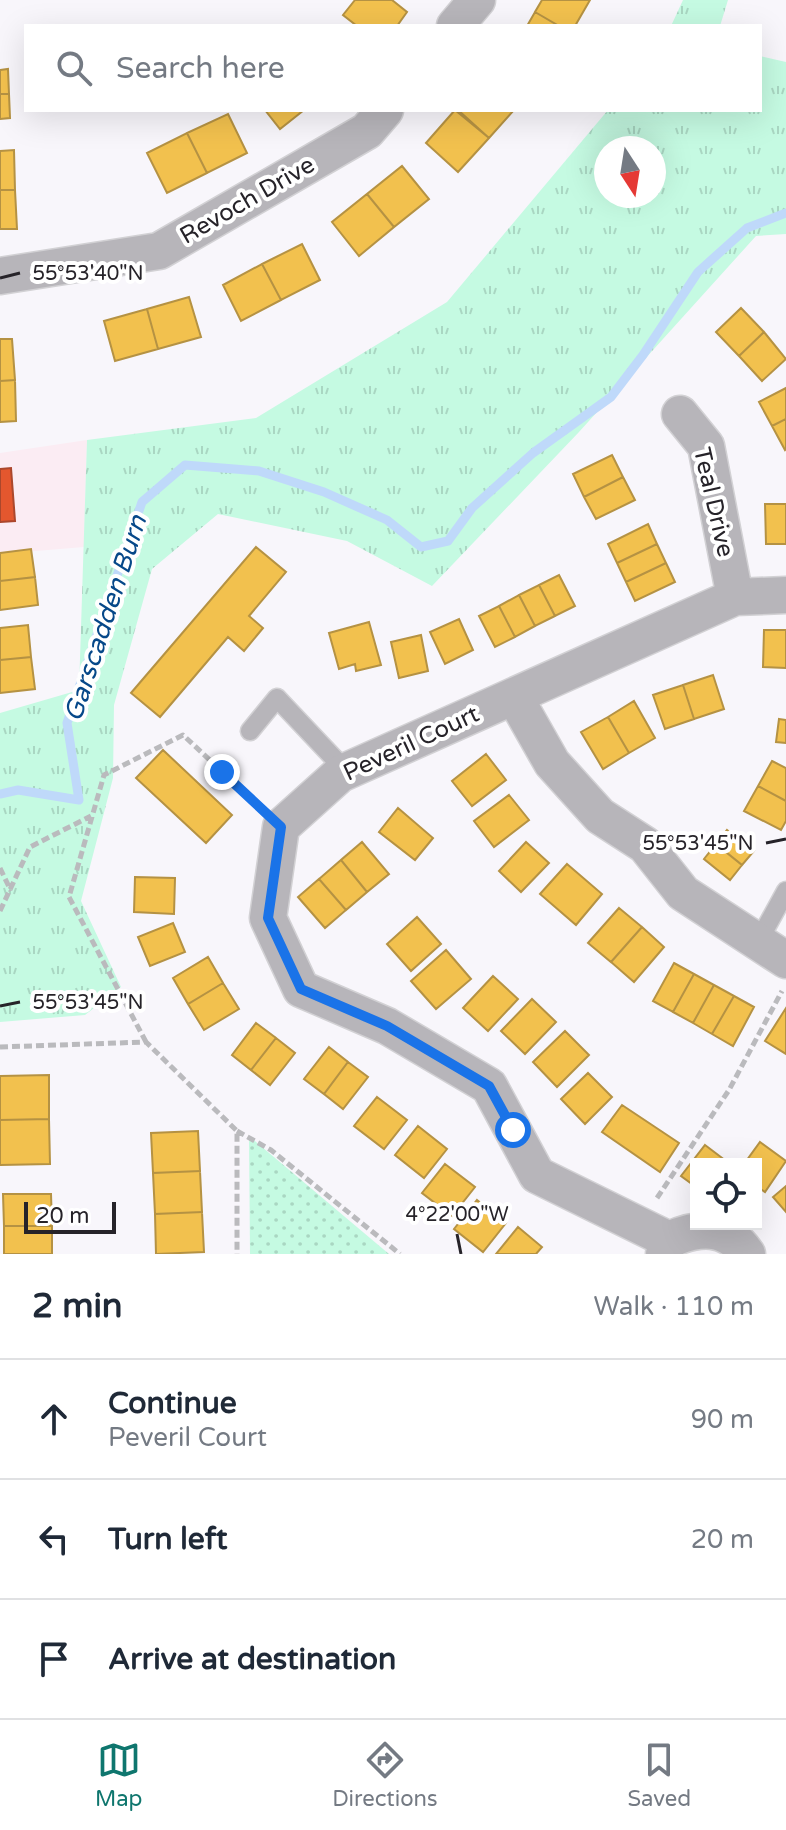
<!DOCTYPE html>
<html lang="en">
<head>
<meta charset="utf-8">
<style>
  :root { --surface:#fff; --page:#f2f2f3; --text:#1f2937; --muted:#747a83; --line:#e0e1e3; --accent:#0f766e }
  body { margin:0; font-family:"Varela Round",sans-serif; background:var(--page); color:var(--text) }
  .controls { position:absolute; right:24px; bottom:24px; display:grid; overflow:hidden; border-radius:0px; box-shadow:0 8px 32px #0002 }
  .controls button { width:72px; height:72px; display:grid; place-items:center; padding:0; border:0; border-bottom:2px solid var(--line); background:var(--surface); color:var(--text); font:40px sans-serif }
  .compass { position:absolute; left:594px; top:136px; width:72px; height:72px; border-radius:50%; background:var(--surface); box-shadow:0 8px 32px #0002; rotate:168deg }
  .scale { position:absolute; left:24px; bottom:20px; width:92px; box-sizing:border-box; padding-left:8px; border:4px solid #262329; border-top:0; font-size:22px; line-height:28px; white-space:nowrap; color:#262329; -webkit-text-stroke:6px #fff; paint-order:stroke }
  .stop { position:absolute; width:24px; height:24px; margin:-18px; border:6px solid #1a73e8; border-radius:50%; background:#fff }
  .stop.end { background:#1a73e8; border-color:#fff; box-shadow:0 2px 8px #0008 }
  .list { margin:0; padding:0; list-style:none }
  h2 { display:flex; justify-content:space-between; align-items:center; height:104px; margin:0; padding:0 32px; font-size:34px }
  h2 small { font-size:26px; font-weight:400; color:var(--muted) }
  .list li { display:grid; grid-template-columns:52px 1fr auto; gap:24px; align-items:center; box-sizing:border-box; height:120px; padding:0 32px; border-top:2px solid var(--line) }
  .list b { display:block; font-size:30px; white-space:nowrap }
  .list p { margin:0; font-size:26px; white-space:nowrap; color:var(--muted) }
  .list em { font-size:26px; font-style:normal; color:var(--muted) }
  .icon { flex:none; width:44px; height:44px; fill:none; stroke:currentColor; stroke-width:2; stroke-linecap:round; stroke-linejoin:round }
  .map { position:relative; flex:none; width:786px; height:1254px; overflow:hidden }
  .search { position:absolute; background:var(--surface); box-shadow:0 8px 32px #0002; left:24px; right:24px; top:24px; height:88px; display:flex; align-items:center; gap:20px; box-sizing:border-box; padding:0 28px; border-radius:0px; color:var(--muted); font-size:30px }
  .sheet { height:464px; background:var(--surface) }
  nav { display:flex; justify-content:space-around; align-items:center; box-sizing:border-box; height:112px; border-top:2px solid var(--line); background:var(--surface); font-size:22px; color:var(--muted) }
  nav a { display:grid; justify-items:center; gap:4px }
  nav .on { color:var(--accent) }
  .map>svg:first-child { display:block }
  .commercial { fill:#fbecf3 }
  .grass { fill:url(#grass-dots) }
  .park { fill:url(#park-tufts); fill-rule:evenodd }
  .homes { fill:#f2c14e; stroke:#b59243; stroke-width:2 }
  .shops { fill:#e4572e; stroke:#ab472c; stroke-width:2 }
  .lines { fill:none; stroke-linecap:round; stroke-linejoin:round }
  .stream { stroke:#bfd9fa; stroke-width:9 }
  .lane-casing { stroke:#d2d1d4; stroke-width:21 }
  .street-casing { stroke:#d2d1d4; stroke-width:39 }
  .path { stroke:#bababd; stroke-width:5; stroke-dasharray:8 4; stroke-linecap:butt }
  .lane { stroke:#b7b5ba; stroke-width:18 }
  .street { stroke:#b7b5ba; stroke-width:36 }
  .route { stroke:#1a73e8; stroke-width:10 }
  .ticks { fill:none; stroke:#262329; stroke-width:3 }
  .labels { text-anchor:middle; stroke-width:8; stroke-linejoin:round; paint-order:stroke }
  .street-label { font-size:24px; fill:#262329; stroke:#fff }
  .water-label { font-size:26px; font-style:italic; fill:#064889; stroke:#fff }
  .ticks-label { font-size:20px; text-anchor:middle; fill:#262329; stroke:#fff; stroke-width:8; stroke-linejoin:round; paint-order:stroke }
</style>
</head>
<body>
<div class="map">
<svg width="786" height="1254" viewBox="0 0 786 1254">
  <defs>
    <pattern id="grass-dots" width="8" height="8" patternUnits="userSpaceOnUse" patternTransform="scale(2)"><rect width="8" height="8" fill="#c5fae2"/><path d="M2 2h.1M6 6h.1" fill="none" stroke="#a9d6c2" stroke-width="1.8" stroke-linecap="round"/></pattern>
    <pattern id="park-tufts" width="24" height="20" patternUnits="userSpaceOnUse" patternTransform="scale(2)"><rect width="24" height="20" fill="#c5fae2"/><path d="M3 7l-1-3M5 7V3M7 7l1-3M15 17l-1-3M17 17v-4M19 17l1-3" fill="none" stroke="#a9d6c2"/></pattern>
  </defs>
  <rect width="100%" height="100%" fill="#f8f6fb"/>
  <path class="commercial" d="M 87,440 L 84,547 L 0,554 L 0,453 Z"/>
  <path class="grass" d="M 249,1136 L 389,1254 L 250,1254 Z"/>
  <path class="park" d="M 683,0 L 728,0 L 720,26 L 671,26 Z
    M 760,56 L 786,62 L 786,234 L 756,236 L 579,432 L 432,586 L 347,541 L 218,514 L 152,569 L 114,705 L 113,778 L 81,901 L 121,987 L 85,1015 L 0,1022 L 0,713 L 79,690 L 87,440 L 256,418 L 447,302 L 608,110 L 760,110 ZM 606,148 L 654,148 L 654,196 L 606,196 Z"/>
  <path class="homes" d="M 355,0 L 392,0 L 407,12 L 397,26 L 357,26 L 343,15 Z
    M 542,0 L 590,0 L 575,26 L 559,26 L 535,12 Z
    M 535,12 L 559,26 L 527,26 Z
    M 8,69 L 9,94 L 0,94 L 0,70 Z
    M 0,94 L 9,94 L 10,118 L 0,119 Z
    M 265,110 L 304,110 L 280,129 Z
    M 455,110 L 489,138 L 458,172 L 426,143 Z
    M 458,110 L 514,110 L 489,138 Z
    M 228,114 L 247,153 L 207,173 L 187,133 Z
    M 187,133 L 207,173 L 167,193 L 147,153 Z
    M 14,150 L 15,190 L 0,190 L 0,151 Z
    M 402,166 L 429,199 L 394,227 L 367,194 Z
    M 0,190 L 15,190 L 17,229 L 0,229 Z
    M 367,194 L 394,227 L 359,256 L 332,222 Z
    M 302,244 L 320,280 L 281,300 L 262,264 Z
    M 262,264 L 281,300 L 241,321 L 223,285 Z
    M 189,297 L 201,337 L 158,349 L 147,309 Z
    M 741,308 L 764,332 L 739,356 L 716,332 Z
    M 147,309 L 158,349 L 115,361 L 104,321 Z
    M 764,332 L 786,359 L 762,381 L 739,356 Z
    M 0,339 L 12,339 L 15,380 L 0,381 Z
    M 15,380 L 16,421 L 0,422 L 0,381 Z
    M 786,388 L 786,419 L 772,426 L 759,402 Z
    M 786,419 L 786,449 L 785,450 L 772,426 Z
    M 612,455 L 623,477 L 584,497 L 573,474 Z
    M 623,477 L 635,500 L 596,519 L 584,497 Z
    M 765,504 L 786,504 L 786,544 L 766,544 Z
    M 648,524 L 657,544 L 617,563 L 608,544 Z
    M 657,544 L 666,563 L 626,582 L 617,563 Z
    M 256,547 L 286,572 L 249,616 L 263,628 L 244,651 L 228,637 L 160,717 L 131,693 Z
    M 31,549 L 35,577 L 0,581 L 0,553 Z
    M 666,563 L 675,582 L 635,601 L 626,582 Z
    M 559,575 L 575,606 L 555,616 L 539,585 Z
    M 35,577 L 38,605 L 0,610 L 0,581 Z
    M 539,585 L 555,616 L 535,626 L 519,595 Z
    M 519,595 L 535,626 L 515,637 L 499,606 Z
    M 499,606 L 515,637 L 495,647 L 479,616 Z
    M 459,619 L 473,650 L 445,664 L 430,632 Z
    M 369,622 L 381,665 L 356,671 L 355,664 L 339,669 L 329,633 Z
    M 28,625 L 31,657 L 0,660 L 0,628 Z
    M 764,630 L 786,630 L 786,668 L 763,667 Z
    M 421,635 L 428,671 L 399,678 L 391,642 Z
    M 31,657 L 35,689 L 0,693 L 0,660 Z
    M 713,675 L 724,709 L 694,719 L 683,685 Z
    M 683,685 L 694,719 L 665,729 L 653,695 Z
    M 634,701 L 655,738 L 629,753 L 608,717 Z
    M 608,717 L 629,753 L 603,769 L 581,732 Z
    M 779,719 L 786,720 L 786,743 L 776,742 Z
    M 163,750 L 232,815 L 206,843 L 136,778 Z
    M 486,754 L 506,780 L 472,806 L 452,781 Z
    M 772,761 L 786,768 L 786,801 L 758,786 Z
    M 758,786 L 786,801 L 786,821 L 781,830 L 744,811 Z
    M 509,795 L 529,820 L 494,847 L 474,821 Z
    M 398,808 L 433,838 L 415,860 L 379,832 Z
    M 727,830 L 754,851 L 742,865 L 716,844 Z
    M 362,842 L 389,874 L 367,892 L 341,860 Z
    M 526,842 L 549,863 L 521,892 L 499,871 Z
    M 716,844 L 742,865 L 730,880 L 704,859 Z
    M 341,860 L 367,892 L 346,910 L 319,879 Z
    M 567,864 L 602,894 L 576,925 L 540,894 Z
    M 135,877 L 175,878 L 174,914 L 134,912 Z
    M 319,879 L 346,910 L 325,928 L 298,897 Z
    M 619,908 L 642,927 L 611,962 L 588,943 Z
    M 417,917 L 441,944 L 411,971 L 387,944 Z
    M 173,923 L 185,952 L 150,966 L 138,937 Z
    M 642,927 L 664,947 L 634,982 L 611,962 Z
    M 446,950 L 471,979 L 436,1009 L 411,981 Z
    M 208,957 L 223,983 L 188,1004 L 173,978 Z
    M 674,963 L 694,974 L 673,1012 L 653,1001 Z
    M 694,974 L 714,985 L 693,1023 L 673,1012 Z
    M 493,976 L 518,999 L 488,1031 L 463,1008 Z
    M 223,983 L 239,1009 L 204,1030 L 188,1004 Z
    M 714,985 L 734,996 L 712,1034 L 693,1023 Z
    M 734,996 L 754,1007 L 733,1046 L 712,1034 Z
    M 532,999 L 556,1022 L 525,1054 L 501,1031 Z
    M 786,1008 L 786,1054 L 765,1041 Z
    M 256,1023 L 276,1038 L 251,1070 L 232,1055 Z
    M 565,1031 L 589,1055 L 557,1087 L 533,1062 Z
    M 276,1038 L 295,1053 L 270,1085 L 251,1070 Z
    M 329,1047 L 348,1062 L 324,1094 L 304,1079 Z
    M 348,1062 L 368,1077 L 343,1109 L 324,1094 Z
    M 588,1073 L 612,1097 L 585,1124 L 561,1099 Z
    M 49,1075 L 49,1119 L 0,1120 L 0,1076 Z
    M 377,1097 L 407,1120 L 384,1149 L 354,1126 Z
    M 622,1105 L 679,1143 L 660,1172 L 602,1132 Z
    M 49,1119 L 50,1164 L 0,1165 L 0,1120 Z
    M 418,1126 L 447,1149 L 424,1178 L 395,1155 Z
    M 198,1131 L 200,1171 L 153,1173 L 151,1133 Z
    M 760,1142 L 786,1161 L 765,1192 L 756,1186 L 756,1164 L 744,1164 Z
    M 705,1145 L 730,1164 L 696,1164 L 696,1187 L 681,1176 Z
    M 445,1164 L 475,1187 L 452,1216 L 422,1193 Z
    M 200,1171 L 202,1212 L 155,1214 L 153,1173 Z
    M 786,1186 L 786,1212 L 773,1197 Z
    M 3,1194 L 51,1194 L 52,1226 L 4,1226 Z
    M 477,1200 L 506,1223 L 483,1252 L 454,1229 Z
    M 202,1212 L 204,1252 L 156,1254 L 155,1214 Z
    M 4,1226 L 52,1226 L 52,1254 L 4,1254 Z
    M 518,1227 L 542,1247 L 536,1254 L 496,1254 Z"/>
  <path class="shops" d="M 11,468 L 15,521 L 0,522 L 0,469 Z"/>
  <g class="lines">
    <path class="stream" d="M 0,794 L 18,790 L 79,800 L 67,723 L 142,502 L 185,465 L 259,471 L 324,492 L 387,520 L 421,547 L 448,541 L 472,508 L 533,453 L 611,397 L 643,355 L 698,272 L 747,228 L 786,213"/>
    <g class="lane-casing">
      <path id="lane" d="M 250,731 L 277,698 L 346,771
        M 758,942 L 786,891"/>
    </g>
    <g class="street-casing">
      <path id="street" d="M 455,26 L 477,0
        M 0,276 L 159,251 L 367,131 L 385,110
        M 680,414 L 706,446 L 735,597
        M 514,696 L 552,763 L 600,816 L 645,845 L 683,893 L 786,960
        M 669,1240 L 537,1175 L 489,1086 L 387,1026 L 301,989 L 268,918 L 281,827 L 340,774 L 735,597 L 786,595
        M 664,1254 L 669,1240 C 698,1227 727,1224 747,1254"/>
    </g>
    <path class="path" d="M 0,868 L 11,891
      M 0,911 L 30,847 L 91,816
      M 146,1042 L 69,897 L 104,775 L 183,735 L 260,807
      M 0,1047 L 146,1042 L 237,1131 L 237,1254
      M 237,1131 L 271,1150 L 400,1254
      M 657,1198 L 729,1090 L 782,991"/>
    <use href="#lane" class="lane"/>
    <use href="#street" class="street"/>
  </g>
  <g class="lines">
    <path class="route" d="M 222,772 L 281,827 L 268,918 L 301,989 L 387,1026 L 489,1086 L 513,1130"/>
  </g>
  <path class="ticks" d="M 0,278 L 20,273M 766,843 L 786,839M 0,1006 L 20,1002M 457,1234 L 461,1254"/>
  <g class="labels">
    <g class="street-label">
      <text transform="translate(247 200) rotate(-30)" y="8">Revoch Drive</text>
      <text transform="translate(714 502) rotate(77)" y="8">Teal Drive</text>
      <text transform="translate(411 743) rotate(-25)" y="8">Peveril Court</text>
    </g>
    <g class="water-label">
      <text transform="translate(105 618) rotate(-72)" y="9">Garscadden Burn</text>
    </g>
  </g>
  <g class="ticks-label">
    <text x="88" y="280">55°53'40"N</text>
    <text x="698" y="850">55°53'45"N</text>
    <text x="88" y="1009">55°53'45"N</text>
    <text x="457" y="1221">4°22'00"W</text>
  </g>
</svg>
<div class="controls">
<button><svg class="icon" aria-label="locate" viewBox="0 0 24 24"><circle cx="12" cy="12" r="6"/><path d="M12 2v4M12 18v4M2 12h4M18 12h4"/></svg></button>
</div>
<svg class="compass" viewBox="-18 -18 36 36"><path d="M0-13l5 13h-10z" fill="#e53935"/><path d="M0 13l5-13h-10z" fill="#747a83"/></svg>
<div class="scale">20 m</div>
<div class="stop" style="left:513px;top:1130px"></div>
<div class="stop end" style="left:222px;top:772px"></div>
<div class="search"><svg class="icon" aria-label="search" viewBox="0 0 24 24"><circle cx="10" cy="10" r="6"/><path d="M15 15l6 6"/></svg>Search here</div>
</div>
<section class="sheet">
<h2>2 min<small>Walk · 110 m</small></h2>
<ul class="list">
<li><svg class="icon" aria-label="ahead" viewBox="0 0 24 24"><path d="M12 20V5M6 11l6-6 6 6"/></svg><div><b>Continue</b><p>Peveril Court</p></div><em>90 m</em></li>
<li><svg class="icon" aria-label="left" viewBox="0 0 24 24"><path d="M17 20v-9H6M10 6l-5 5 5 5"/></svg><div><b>Turn left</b></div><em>20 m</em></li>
<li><svg class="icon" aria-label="arrive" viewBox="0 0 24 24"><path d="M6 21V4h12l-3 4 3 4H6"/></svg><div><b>Arrive at destination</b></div></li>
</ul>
</section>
<nav>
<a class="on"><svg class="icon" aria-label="map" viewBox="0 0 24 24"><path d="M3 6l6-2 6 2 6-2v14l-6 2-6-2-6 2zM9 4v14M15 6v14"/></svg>Map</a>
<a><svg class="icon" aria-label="directions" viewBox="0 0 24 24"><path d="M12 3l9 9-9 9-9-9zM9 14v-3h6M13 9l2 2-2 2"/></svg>Directions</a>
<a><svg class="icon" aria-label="saved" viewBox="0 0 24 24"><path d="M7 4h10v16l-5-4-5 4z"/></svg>Saved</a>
</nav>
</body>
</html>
